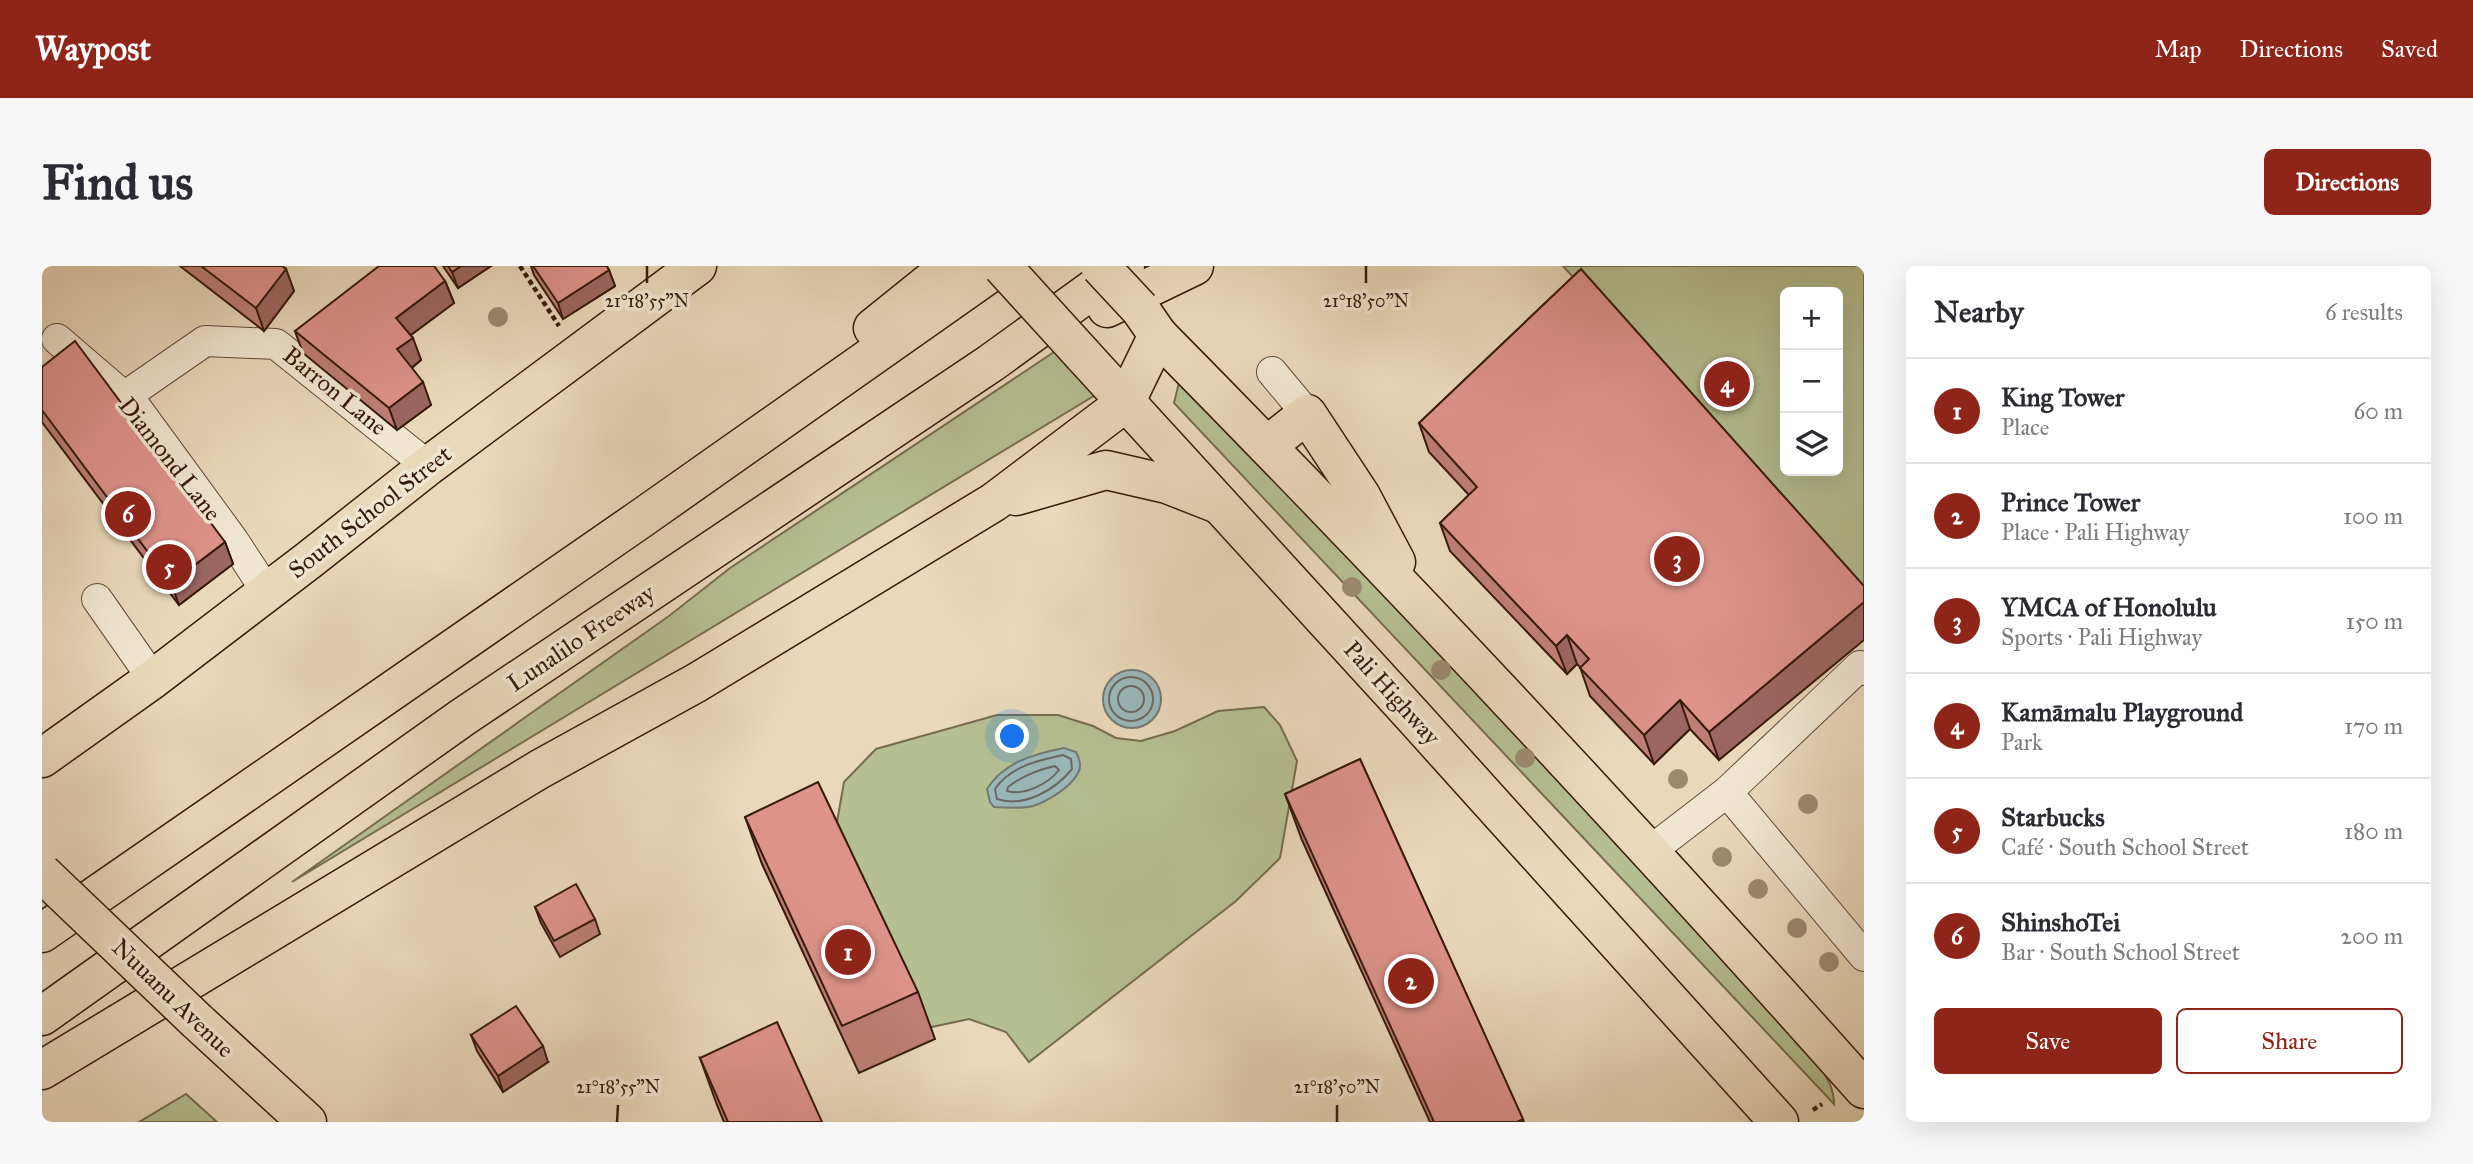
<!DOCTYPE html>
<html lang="en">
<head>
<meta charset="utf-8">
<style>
  :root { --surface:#fff; --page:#f7f7f7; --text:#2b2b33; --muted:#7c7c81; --line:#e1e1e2; --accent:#8f2418 }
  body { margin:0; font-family:"IM FELL Great Primer",serif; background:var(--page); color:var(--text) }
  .controls { position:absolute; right:21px; top:21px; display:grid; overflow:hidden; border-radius:10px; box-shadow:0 7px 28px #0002 }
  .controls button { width:63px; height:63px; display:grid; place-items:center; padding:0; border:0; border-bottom:2px solid var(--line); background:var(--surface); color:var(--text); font:35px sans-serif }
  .you { position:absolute; left:971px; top:471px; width:24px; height:24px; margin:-18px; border:5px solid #fff; border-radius:50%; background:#1a73e8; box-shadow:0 0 0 10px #1a73e833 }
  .badge { display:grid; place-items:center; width:46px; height:46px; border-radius:50%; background:var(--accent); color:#fff; font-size:23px; font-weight:700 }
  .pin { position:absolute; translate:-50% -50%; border:4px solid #fff; box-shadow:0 2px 7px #0006 }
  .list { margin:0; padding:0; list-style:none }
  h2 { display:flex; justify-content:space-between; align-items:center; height:91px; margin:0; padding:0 28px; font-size:30px }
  h2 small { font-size:23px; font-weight:400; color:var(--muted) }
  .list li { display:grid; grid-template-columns:46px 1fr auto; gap:21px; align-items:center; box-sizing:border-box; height:105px; padding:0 28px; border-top:2px solid var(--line) }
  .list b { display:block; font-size:26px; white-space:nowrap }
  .list p { margin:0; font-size:23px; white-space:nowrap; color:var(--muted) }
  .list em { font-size:23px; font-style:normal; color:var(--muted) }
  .actions { display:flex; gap:14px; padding:21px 28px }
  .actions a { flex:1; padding:16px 0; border:2px solid var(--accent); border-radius:10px; text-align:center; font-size:24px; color:var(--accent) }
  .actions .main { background:var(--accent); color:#fff }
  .icon { flex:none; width:38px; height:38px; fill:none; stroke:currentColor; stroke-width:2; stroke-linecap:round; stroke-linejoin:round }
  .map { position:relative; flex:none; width:1822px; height:856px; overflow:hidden; border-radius:10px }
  header { display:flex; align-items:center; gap:42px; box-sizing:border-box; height:98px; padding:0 35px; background:var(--accent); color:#fff }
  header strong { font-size:33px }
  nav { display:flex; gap:38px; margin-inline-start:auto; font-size:24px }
  .intro { display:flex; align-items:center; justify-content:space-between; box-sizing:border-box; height:168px; padding:0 42px }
  h1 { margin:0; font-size:49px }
  .button { padding:18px 32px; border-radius:10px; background:var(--accent); color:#fff; font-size:24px; font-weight:700 }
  main { display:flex; gap:42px; padding:0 42px }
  aside { flex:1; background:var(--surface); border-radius:10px; box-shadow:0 7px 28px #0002 }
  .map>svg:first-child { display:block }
  .green { fill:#b5bf91; stroke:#766c4e; stroke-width:2; fill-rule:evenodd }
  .water { fill:#9ab8b9; stroke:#727874; stroke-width:2 }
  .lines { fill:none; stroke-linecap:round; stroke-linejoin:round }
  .shore { stroke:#686862; stroke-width:2 }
  .minor-casing { stroke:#644938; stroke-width:32 }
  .major-casing { stroke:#37190c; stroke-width:41 }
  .highway-casing { stroke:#37190c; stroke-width:41 }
  .path { stroke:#37190c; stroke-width:4.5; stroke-dasharray:5 3.5; stroke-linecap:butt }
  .minor { stroke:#f1e6d2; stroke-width:30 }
  .major { stroke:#e9d8ba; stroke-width:38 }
  .highway { stroke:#e9d8ba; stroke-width:38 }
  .major-bridge-casing { stroke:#37190c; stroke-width:41; stroke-linecap:butt }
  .highway-bridge-casing { stroke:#37190c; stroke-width:41; stroke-linecap:butt }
  .major-bridge { stroke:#e9d8ba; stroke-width:38 }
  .highway-bridge { stroke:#e9d8ba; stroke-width:38 }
  .tree { fill:#9c8a70 }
  .wall { fill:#be7e77; stroke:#37190c; stroke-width:2 }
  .shaded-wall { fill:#9b6661; stroke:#37190c; stroke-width:2 }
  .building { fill:#dd928a; stroke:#37190c; stroke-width:2 }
  .ticks { fill:none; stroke:#37190c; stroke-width:2.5 }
  .labels { text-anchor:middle; stroke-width:7; stroke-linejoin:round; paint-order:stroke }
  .street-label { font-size:24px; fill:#37190c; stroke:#f1e6d2 }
  .ticks-label { font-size:18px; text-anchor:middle; fill:#37190c; stroke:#f1e6d2; stroke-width:7; stroke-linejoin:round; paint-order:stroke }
</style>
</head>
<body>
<header>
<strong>Waypost</strong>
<nav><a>Map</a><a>Directions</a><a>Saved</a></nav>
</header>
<div class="intro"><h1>Find us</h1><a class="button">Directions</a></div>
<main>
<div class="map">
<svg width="1822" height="856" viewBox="0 0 1822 856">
  <rect width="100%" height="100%" fill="#e9d8ba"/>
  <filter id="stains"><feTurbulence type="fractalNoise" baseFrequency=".00286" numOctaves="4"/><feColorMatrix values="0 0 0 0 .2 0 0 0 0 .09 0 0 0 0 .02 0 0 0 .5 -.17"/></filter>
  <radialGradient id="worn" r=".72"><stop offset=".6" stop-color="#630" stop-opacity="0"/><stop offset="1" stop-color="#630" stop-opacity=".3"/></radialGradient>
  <path class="green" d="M 1521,0 L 1822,0 L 1822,337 L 1550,32 ZM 1743,26 L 1796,26 L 1796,205 L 1743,205 Z
    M 1021,80 L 1055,128 L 250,616 L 627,350 L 688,302 Z
    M 1141,100 L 1776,799 C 1785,810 1792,823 1792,838 L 1132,137 Z
    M 1222,441 L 1238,459 L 1255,495 L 1238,592 L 1194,635 L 987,796 L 964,766 L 927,753 L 885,762 L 795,556 L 802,516 L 834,483 L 955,449 L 1016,449 L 1051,460 L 1074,472 L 1099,475 L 1133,465 L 1176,445 Z
    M 144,828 L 175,856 L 97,856 Z"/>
  <path class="water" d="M1061 433a29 29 0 1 1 58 0a29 29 0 1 1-58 0Z
    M 1022,482 L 1034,486 C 1037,492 1040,501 1036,507 C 1029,521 1006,535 991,540 C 979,543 965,542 952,541 L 948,536 L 945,523 C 962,496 992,488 1022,482 Z"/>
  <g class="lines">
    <path class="shore" d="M1067 433a22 22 0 1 1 44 0a22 22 0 1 1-44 0Z
      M1076 433a13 13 0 1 1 26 0a13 13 0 1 1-26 0Z
      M 1021,489 L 1029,493 L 1030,503 C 1013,524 982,542 955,533 L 953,523 C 967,501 997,494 1021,489 Z
      M 1013,500 L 1017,504 C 1006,518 982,530 965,525 L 966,521 C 980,510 995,504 1013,500 Z"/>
    <g class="minor-casing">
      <path id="minor" d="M 15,73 L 93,140 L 191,274 L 225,326
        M 1230,106 L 1265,148
        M 82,131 L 163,75 L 234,78 L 386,200
        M 55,333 L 111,413
        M 1685,526 L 1822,690
        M 1607,586 L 1685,526 L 1818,400 L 1822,404"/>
    </g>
    <g class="major-casing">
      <path id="major" d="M 1116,69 C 1358,314 1593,566 1822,823
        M 1041,89 L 1371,450 L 1737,856
        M 1225,180 L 1265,148 L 1319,230 L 1354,296
        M 0,492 L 111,413 L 267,294 L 386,200 L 655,0
        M 155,755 L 265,856"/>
    </g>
    <g class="highway-casing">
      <path id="highway" d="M 1065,42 L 1152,0
        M 831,62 L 908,0
        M 974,230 L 1064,204 L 1125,218 L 1176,238
        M 0,667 L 597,254 L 958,0
        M 0,750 L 421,451 L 949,97 L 1083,0
        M 0,804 L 498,503 L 654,417 L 952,236 L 1083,137 L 1116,69 L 1098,43"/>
    </g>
    <path class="path" d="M 478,0 L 517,60
      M 1771,844 L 1780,838"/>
    <use href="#minor" class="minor"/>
    <use href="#major" class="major"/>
    <use href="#highway" class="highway"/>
    <g class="major-bridge-casing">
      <path id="major-bridge" d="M 960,0 L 1041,89
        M 0,607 L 155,755"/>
    </g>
    <g class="highway-bridge-casing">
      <path id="highway-bridge" d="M 1058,0 L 1098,43"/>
    </g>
    <use href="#major-bridge" class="major-bridge"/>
    <use href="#highway-bridge" class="highway-bridge"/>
  </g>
  <g class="tree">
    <circle cx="456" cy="51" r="10"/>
    <circle cx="1310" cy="321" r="10"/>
    <circle cx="1399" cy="404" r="10"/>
    <circle cx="1483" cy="492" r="10"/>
    <circle cx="1636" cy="513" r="10"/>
    <circle cx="1766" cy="538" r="10"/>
    <circle cx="1680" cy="591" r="10"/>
    <circle cx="1716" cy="623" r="10"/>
    <circle cx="1755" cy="662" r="10"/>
    <circle cx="1787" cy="696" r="10"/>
  </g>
  <path class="wall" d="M 138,0 L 240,0 L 244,3 L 252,25 L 222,65 Z
    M 401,0 L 449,0 L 416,22 Z
    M 489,0 L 567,4 L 573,20 L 521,53 L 492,9 Z
    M 1539,3 L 1677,494 L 1648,463 L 1612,498 L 1548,430 L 1538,401 L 1535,398 L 1525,408 L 1408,285 L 1398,257 L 1427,229 L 1387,186 L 1377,157 Z
    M 403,15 L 412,37 L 369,69 L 379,94 L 370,102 L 389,139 L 355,164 L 261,87 L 253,65 Z
    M 0,101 L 183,276 L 191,298 L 137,339 L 0,156 Z
    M 1318,493 L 1482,856 L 1388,856 L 1260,574 L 1243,528 Z
    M 703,551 L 876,726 L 893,773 L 817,807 L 720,598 Z
    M 493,641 L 553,653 L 558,668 L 518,691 L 499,657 Z
    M 429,769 L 506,796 L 461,826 L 435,785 Z
    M 658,792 L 780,856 L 682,856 L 675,839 Z"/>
  <path class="shaded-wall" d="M 419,0 L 449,0 L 416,22 L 410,6 Z
    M 244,3 L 252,25 L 222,65 L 214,42 Z
    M 567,4 L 573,20 L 521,53 L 516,37 Z
    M 403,15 L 412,37 L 362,74 L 354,52 Z
    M 371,72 L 379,94 L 364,106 L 355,83 Z
    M 381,116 L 389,139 L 355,164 L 347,142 Z
    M 183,276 L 191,298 L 137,339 L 129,317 Z
    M 1822,336 L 1822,374 L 1677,494 L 1667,466 Z
    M 1525,369 L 1535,398 L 1525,408 L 1514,380 Z
    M 1638,434 L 1648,463 L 1612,498 L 1602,469 Z
    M 501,780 L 506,796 L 461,826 L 456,810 Z"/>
  <path class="building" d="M 159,0 L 240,0 L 244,3 L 214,42 Z
    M 337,0 L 392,0 L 403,15 L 354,52 L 371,72 L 355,83 L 381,116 L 347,142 L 253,65 Z
    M 406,0 L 419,0 L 410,6 Z
    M 491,0 L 565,0 L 567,4 L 516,37 Z
    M 1539,3 L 1822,320 L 1822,336 L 1667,466 L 1638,434 L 1602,469 L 1538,402 L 1547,393 L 1525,369 L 1514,380 L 1398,257 L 1435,221 L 1377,157 Z
    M 33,75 L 183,276 L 129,317 L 0,144 L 0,101 Z
    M 1318,493 L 1481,853 L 1475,856 L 1392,856 L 1243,528 Z
    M 776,516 L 876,726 L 800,760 L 703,551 Z
    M 534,618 L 553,653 L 512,675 L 493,641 Z
    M 474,740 L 501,780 L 456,810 L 429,769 Z
    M 735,756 L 780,856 L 686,856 L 658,792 Z"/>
  <path class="ticks" d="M 605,17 L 605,0M 1324,17 L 1324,0M 575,856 L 576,839M 1295,856 L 1295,839"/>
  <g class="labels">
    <g class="street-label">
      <text transform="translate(293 125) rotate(39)" y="8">Barron Lane</text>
      <text transform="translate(128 193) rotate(52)" y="8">Diamond Lane</text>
      <text transform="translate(328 246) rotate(-38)" y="8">South School Street</text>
      <text transform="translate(539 372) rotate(-34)" y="8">Lunalilo Freeway</text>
      <text transform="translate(1350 427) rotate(48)" y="8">Pali Highway</text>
      <text transform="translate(131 732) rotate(44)" y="8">Nuuanu Avenue</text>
    </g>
  </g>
  <g class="ticks-label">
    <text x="605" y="41">21°18'55"N</text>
    <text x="1324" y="41">21°18'50"N</text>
    <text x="576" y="827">21°18'55"N</text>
    <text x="1295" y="827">21°18'50"N</text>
  </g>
  <rect width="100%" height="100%" filter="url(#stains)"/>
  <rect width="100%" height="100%" fill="url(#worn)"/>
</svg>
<div class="controls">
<button>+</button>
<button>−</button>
<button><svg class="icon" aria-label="layers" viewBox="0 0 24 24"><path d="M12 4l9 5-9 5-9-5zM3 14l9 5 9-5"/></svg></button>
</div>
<div class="you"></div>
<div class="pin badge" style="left:806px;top:686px">1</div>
<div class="pin badge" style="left:1369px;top:715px">2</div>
<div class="pin badge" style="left:1635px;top:293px">3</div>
<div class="pin badge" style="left:1685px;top:118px">4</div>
<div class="pin badge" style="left:127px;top:301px">5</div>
<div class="pin badge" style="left:86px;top:248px">6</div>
</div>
<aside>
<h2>Nearby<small>6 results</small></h2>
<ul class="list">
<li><span class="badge">1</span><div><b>King Tower</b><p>Place</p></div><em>60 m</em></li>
<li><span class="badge">2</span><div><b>Prince Tower</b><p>Place · Pali Highway</p></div><em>100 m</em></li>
<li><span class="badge">3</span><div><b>YMCA of Honolulu</b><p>Sports · Pali Highway</p></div><em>150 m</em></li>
<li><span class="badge">4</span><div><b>Kamāmalu Playground</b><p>Park</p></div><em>170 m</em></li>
<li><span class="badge">5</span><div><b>Starbucks</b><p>Café · South School Street</p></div><em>180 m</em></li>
<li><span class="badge">6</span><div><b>ShinshoTei</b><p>Bar · South School Street</p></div><em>200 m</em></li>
</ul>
<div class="actions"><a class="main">Save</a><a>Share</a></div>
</aside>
</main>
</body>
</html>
